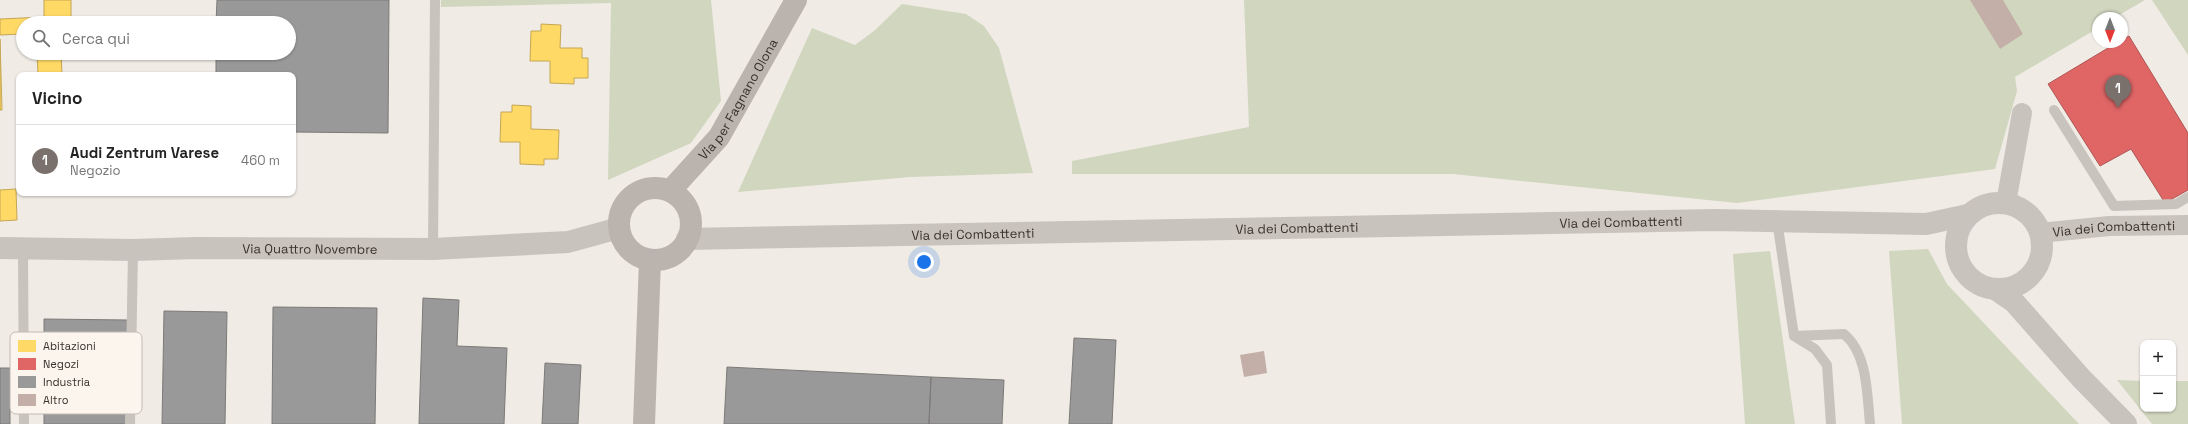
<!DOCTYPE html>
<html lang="it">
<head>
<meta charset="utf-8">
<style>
  :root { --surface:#fff; --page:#f6f6f6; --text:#222; --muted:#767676; --line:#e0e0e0; --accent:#7a716c }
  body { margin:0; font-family:"Space Grotesk",sans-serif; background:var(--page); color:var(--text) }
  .controls { position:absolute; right:12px; bottom:12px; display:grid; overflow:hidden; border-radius:8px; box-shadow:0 1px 3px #0004 }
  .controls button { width:36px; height:36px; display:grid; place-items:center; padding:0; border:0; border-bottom:1px solid var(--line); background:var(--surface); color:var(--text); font:20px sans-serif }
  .compass { position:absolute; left:2092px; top:12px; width:36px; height:36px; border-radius:50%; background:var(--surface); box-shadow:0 1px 3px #0004; rotate:180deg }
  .you { position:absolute; left:924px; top:262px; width:14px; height:14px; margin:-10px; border:3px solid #fff; border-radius:50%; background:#1a73e8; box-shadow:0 0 0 6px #1a73e833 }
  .badge { display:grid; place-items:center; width:26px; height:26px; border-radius:50%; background:var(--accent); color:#fff; font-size:13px; font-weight:700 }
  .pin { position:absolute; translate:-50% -33px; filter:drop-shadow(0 1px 2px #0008) }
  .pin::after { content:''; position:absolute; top:21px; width:14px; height:12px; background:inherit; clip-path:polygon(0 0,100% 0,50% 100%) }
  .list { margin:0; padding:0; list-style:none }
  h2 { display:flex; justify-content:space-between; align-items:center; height:52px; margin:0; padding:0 16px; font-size:17px }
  h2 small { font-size:13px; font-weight:400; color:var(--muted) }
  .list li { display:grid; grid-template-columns:26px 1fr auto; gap:12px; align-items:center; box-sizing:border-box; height:72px; padding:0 16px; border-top:1px solid var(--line) }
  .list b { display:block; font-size:15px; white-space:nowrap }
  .list p { margin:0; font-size:13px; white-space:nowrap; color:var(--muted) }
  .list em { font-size:13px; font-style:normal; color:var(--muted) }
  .icon { flex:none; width:22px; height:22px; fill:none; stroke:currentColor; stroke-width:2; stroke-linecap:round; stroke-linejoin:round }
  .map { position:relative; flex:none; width:2188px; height:424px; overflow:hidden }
  .search { position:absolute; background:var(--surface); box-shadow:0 1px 3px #0004; left:16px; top:16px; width:280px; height:44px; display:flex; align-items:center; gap:10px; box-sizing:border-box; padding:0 14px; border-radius:22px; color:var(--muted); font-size:15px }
  .panel { position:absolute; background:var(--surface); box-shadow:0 1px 3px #0004; left:16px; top:72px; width:280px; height:124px; border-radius:8px }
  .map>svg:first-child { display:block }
  .green { fill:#d1d6bf }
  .homes { fill:#ffd966; stroke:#c4a654 }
  .shops { fill:#e06666; stroke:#ae5654 }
  .industry { fill:#999; stroke:#7d7a78 }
  .building { fill:#c3afa7 }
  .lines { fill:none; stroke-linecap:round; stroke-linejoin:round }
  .service { stroke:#c9c3be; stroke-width:10 }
  .minor { stroke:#c9c3be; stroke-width:20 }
  .tertiary { stroke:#c9c3be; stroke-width:22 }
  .secondary { stroke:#bab3ae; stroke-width:22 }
  .labels { text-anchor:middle; stroke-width:4; stroke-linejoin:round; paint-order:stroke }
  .street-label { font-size:13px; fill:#3b302b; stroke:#fbf5ee }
  .key { fill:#fbf5ee; stroke:#c1bab4; stroke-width:1 }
  .key-label { font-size:11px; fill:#3b302b }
</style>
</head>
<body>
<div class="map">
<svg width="2188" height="424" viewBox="0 0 2188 424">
  <rect width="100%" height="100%" fill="#f0ebe5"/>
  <path class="green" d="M 441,0 L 711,0 L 721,101 L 691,143 L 608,180 L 611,3 L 441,7 Z
    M 1244,0 L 2145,0 L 2114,18 L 2098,18 L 2098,28 L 2015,77 L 2017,91 L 1995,169 L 1737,203 L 1453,174 L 1072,174 L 1072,161 L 1249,127 Z
    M 2152,0 L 2188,0 L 2188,55 Z
    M 902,4 L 966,14 L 984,26 L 999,48 L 1033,173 L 910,177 L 738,192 L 812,28 L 855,45 L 874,31 Z
    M 1928,249 L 1947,284 L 2079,424 L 1902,424 L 1889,251 Z
    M 1770,251 L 1795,424 L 1796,424 L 1745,424 L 1733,254 Z
    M 2117,380 L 2143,381 L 2143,409 L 2173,409 L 2173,381 L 2188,381 L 2188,424 L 2152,424 Z"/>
  <path class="homes" d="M 44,0 L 71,0 L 71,18 L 81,17 L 82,23 L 23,23 L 23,34 L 0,35 L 0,19 L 44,17 Z
    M 541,24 L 561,25 L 560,48 L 582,48 L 582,58 L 588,58 L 588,78 L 574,78 L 574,84 L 550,83 L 550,61 L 530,61 L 531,31 L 541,31 Z
    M 0,39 L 2,110 L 0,110 Z
    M 37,53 L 61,53 L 62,75 L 38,75 Z
    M 512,105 L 531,106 L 531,129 L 559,130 L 558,159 L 544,159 L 544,165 L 520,164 L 520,142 L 500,142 L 501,112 L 512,112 Z
    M 16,189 L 17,220 L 0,221 L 0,190 Z"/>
  <path class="shops" d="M 2129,36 L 2188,133 L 2188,190 L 2165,203 L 2131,149 L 2100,166 L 2048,84 L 2118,42 L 2122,42 L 2122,40 Z"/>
  <path class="industry" d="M 217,0 L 389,0 L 388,133 L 293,132 L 293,75 L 216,75 L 216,53 L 289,53 L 289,23 L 216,23 Z
    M 423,298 L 459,300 L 457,346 L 507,348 L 504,424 L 419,424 Z
    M 273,307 L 377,308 L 375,424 L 272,424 Z
    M 164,311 L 227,312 L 225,424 L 162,424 Z
    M 44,319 L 128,320 L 127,424 L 44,424 Z
    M 1074,338 L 1116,340 L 1112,424 L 1069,424 Z
    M 545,363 L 581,365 L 578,424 L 542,424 Z
    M 727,367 L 931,377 L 929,424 L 724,424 Z
    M 0,368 L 10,368 L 10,424 L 0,424 Z
    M 931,377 L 1004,380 L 1002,424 L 929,424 Z"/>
  <path class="building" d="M 1970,0 L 2003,0 L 2023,34 L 2000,49 Z
    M 1264,351 L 1267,373 L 1244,377 L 1240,355 Z"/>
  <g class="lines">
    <path class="service" d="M 2054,110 L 2114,206 L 2176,204 L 2188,197
      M 1777,220 L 1794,336
      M 23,248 L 24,424
      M 433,249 L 435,0
      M 1794,336 L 1844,334 C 1868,354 1867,395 1870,424
      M 1794,336 L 1815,349 L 1827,365 L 1831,424
      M 130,424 L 133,250"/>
    <g class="minor">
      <path d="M 2006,203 L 2022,113"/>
      <path id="s1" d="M 2040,233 L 2109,226 L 2188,225"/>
    </g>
    <g class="tertiary">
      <circle cx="1999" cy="246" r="43"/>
      <path id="s2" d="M 687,239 L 1715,220 L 1926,224 L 1968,215"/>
      <path id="s3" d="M 0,248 L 133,250 L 196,248 L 433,249 L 568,242 L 619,228"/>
      <path d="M 1995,289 L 2014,302 L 2081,378 L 2126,424"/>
    </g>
    <g class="secondary">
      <circle cx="655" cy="224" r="36"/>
      <path id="s4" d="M 670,191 L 719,137 L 796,0"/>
      <path d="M 644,424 L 650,260"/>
    </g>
  </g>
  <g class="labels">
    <g class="street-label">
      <text dy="5" stroke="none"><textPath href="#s4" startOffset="115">Via per Fagnano Olona</textPath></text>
      <text dy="5" stroke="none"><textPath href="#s2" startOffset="934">Via dei Combattenti</textPath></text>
      <text dy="5" stroke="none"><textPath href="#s2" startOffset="610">Via dei Combattenti</textPath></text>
      <text dy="5" stroke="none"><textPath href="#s1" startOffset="74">Via dei Combattenti</textPath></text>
      <text dy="5" stroke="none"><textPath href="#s2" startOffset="286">Via dei Combattenti</textPath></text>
      <text dy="5" stroke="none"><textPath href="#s3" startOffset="310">Via Quattro Novembre</textPath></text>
    </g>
  </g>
  <rect x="10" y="332" width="132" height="82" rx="6" class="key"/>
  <rect x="18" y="340" width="18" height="12" fill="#ffd966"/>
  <rect x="18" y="358" width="18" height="12" fill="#e06666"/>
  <rect x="18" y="376" width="18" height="12" fill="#999"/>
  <rect x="18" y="394" width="18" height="12" fill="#c3afa7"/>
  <g class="key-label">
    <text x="43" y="350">Abitazioni</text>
    <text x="43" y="368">Negozi</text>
    <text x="43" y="386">Industria</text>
    <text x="43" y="404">Altro</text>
  </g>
</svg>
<div class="controls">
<button>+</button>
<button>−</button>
</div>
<svg class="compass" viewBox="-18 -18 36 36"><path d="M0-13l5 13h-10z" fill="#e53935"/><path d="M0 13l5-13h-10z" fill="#767676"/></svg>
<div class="you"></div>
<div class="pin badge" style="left:2118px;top:108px">1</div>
<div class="search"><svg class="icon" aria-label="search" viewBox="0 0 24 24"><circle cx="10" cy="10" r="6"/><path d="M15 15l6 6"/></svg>Cerca qui</div>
<section class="panel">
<h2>Vicino<small></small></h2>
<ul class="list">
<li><span class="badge">1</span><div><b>Audi Zentrum Varese</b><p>Negozio</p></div><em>460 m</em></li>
</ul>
</section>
</div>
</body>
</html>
